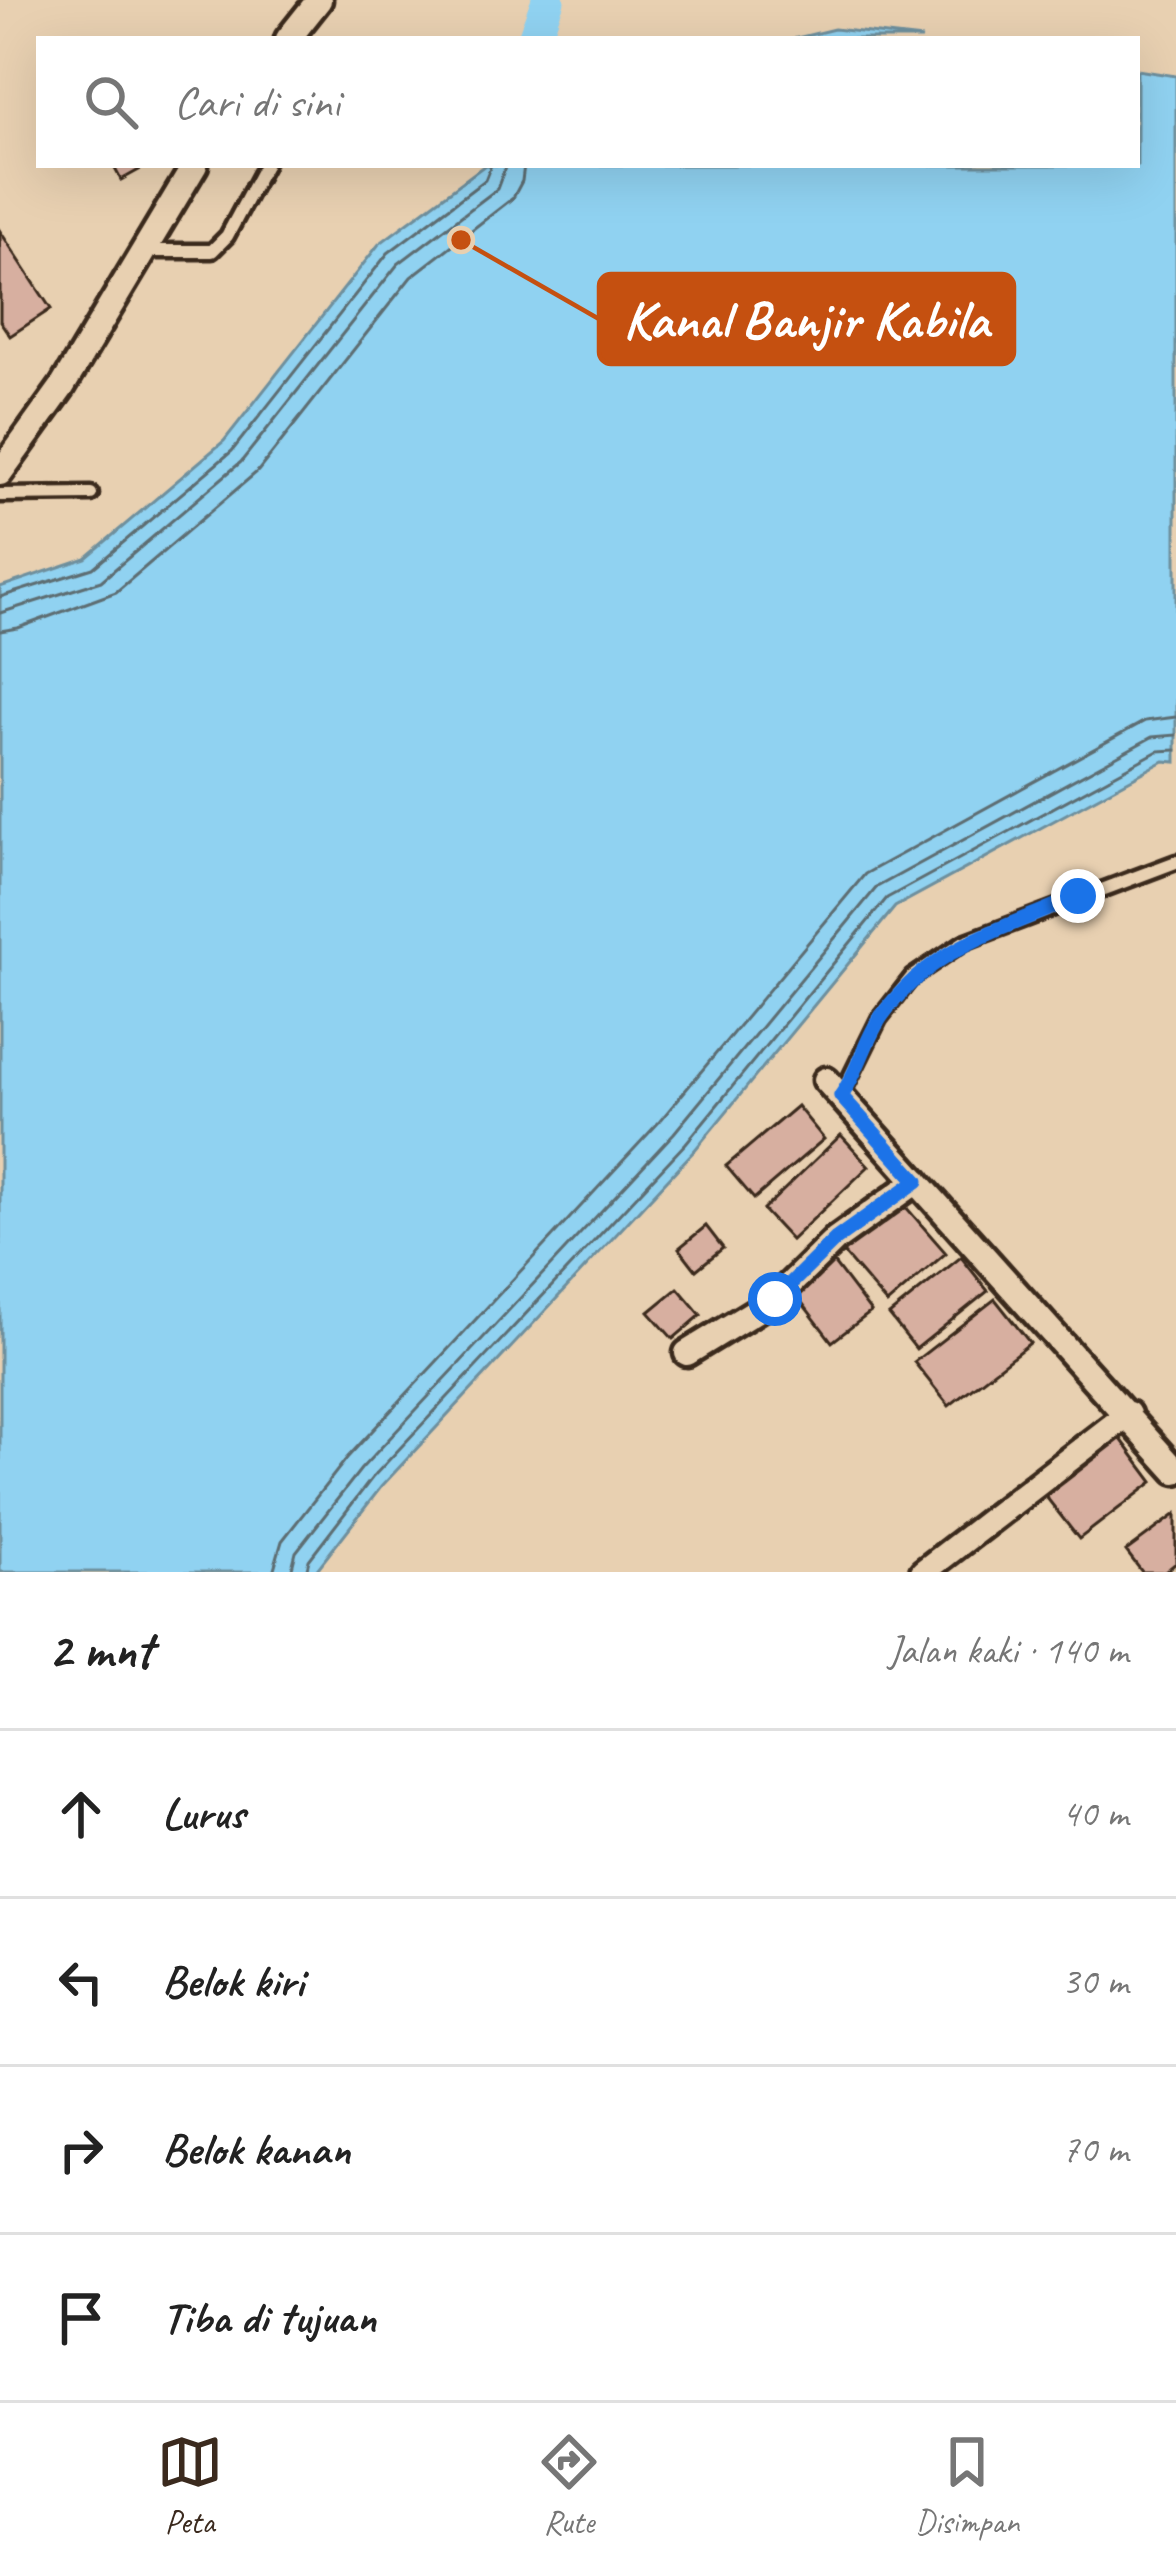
<!DOCTYPE html>
<html lang="id">
<head>
<meta charset="utf-8">
<style>
  :root { --surface:#fff; --page:#f2f2f2; --text:#222; --muted:#767676; --line:#e0e0e0; --accent:#3b2a1e }
  body { margin:0; font-family:Caveat,sans-serif; background:var(--page); color:var(--text) }
  .stop { position:absolute; width:36px; height:36px; margin:-27px; border:9px solid #1a73e8; border-radius:50%; background:#fff }
  .stop.end { background:#1a73e8; border-color:#fff; box-shadow:0 3px 12px #0008 }
  .list { margin:0; padding:0; list-style:none }
  h2 { display:flex; justify-content:space-between; align-items:center; height:156px; margin:0; padding:0 48px; font-size:51px }
  h2 small { font-size:39px; font-weight:400; color:var(--muted) }
  .list li { display:grid; grid-template-columns:78px 1fr auto; gap:36px; align-items:center; box-sizing:border-box; height:168px; padding:0 48px; border-top:3px solid var(--line) }
  .list b { display:block; font-size:45px; white-space:nowrap }
  .list em { font-size:39px; font-style:normal; color:var(--muted) }
  .icon { flex:none; width:66px; height:66px; fill:none; stroke:currentColor; stroke-width:2; stroke-linecap:round; stroke-linejoin:round }
  .map { position:relative; flex:none; width:1176px; height:1572px; overflow:hidden }
  .search { position:absolute; background:var(--surface); box-shadow:0 12px 48px #0002; left:36px; right:36px; top:36px; height:132px; display:flex; align-items:center; gap:30px; box-sizing:border-box; padding:0 42px; border-radius:0px; color:var(--muted); font-size:45px }
  .sheet { height:828px; background:var(--surface) }
  nav { display:flex; justify-content:space-around; align-items:center; box-sizing:border-box; height:168px; border-top:3px solid var(--line); background:var(--surface); font-size:33px; color:var(--muted) }
  nav a { display:grid; justify-items:center; gap:6px }
  nav .on { color:var(--accent) }
  .map>svg:first-child { display:block }
  .water { fill:#90d2f1; stroke:#6e8f9d; stroke-width:3 }
  .lines { fill:none; stroke-linecap:round; stroke-linejoin:round }
  .shore { stroke:#5d6d72; stroke-width:3 }
  .canal { stroke:#90d2f1; stroke-width:33 }
  .building { fill:#d7afa0; stroke:#3b2a1e; stroke-width:3 }
  .lane-casing { stroke:#3b2a1e; stroke-width:21 }
  .street-casing { stroke:#3b2a1e; stroke-width:33 }
  .lane { stroke:#e8d0b1; stroke-width:12 }
  .street { stroke:#e8d0b1; stroke-width:24 }
  .route { stroke:#1a73e8; stroke-width:15 }
  .leader { fill:none; stroke:#c55010; stroke-width:4.5 }
  .callout-dot { fill:#c55010; stroke:#e8d0b1; stroke-width:4.5 }
  .callout { fill:#c55010; stroke:#c55010; stroke-width:4.5 }
  .callout-label { font-size:54px; text-anchor:middle; font-weight:bold; fill:#fff }
</style>
</head>
<body>
<div class="map">
<svg width="1176" height="1572" viewBox="0 0 1176 1572">
  <rect width="100%" height="100%" fill="#e8d0b1"/>
  <filter id="ink" filterUnits="userSpaceOnUse"><feTurbulence type="fractalNoise" baseFrequency=".00833" numOctaves="2"/><feDisplacementMap in="SourceGraphic" scale="24" xChannelSelector="R" yChannelSelector="G"/><feConvolveMatrix kernelMatrix="1 2 1 2 8 2 1 2 1" color-interpolation-filters="sRGB"/></filter>
  <g filter="url(#ink)">
    <path class="water" d="M 834,29 L 922,39 L 793,39 Z
      M 1137,70 L 1176,76 L 1176,762 L 1164,761 L 895,907 L 694,1151 L 381,1487 L 315,1572 L 0,1572 L 0,587 L 86,558 L 224,441 L 379,244 L 485,165 L 1137,165 Z"/>
    <g class="lines">
      <path class="shore" d="M 0,597 L 93,568 L 232,451 L 388,253 L 485,180 L 491,165
        M 0,613 L 101,581 L 241,462 L 398,264 L 497,189 L 506,165
        M 0,631 L 18,628 L 116,592 L 258,471 L 411,277 L 513,198 L 522,181 L 524,165
        M 273,1572 L 282,1541 L 347,1458 L 660,1121 L 865,874 L 1145,721 L 1176,717
        M 291,1572 L 296,1552 L 361,1469 L 674,1133 L 877,887 L 1152,737 L 1176,735
        M 306,1572 L 309,1560 L 372,1478 L 686,1143 L 887,898 L 1158,751 L 1176,750"/>
      <path class="canal" d="M 534,39 L 548,0"/>
    </g>
    <path class="building" d="M 113,165 L 148,165 L 121,180 Z
      M 0,231 L 51,309 L 10,336 L 0,321 Z
      M 797,1106 L 824,1139 L 754,1199 L 726,1166 Z
      M 841,1135 L 869,1166 L 791,1240 L 763,1210 Z
      M 898,1198 L 946,1253 L 887,1304 L 839,1248 Z
      M 706,1226 L 723,1248 L 696,1270 L 679,1248 Z
      M 826,1253 L 871,1312 L 832,1342 L 787,1283 Z
      M 961,1257 L 988,1291 L 916,1349 L 889,1315 Z
      M 678,1288 L 701,1315 L 673,1339 L 649,1312 Z
      M 995,1299 L 1030,1343 L 949,1406 L 914,1362 Z
      M 1118,1435 L 1153,1482 L 1079,1539 L 1043,1493 Z
      M 1176,1514 L 1176,1563 L 1165,1572 L 1142,1572 L 1126,1551 Z"/>
    <g class="lines">
      <g class="lane-casing">
        <path id="lane" d="M 143,251 L 212,251 L 227,236 L 265,165
          M 0,495 L 91,494
          M 841,1096 L 879,1019 L 912,977 L 964,942 L 1176,862"/>
      </g>
      <g class="street-casing">
        <path id="street" d="M 288,39 L 319,0
          M 0,473 L 62,387 L 195,165
          M 826,1080 L 1176,1471
          M 687,1353 L 775,1299 L 836,1239 L 917,1181
          M 923,1572 L 1128,1414"/>
      </g>
      <use href="#lane" class="lane"/>
      <use href="#street" class="street"/>
    </g>
  </g>
  <g class="lines" filter="url(#ink)">
    <path class="route" d="M 775,1299 L 836,1239 L 917,1181 L 841,1096 C 859,1071 865,1038 883,1014 C 936,943 1002,931 1078,896"/>
  </g>
  <path class="leader" d="M461 240L599 319"/>
  <circle class="callout-dot" cx="461" cy="240" r="12"/>
  <rect class="callout" x="599" y="274" width="415" height="90" rx="12"/>
  <g class="callout-label">
    <text x="806" y="338">Kanal Banjir Kabila</text>
  </g>
</svg>
<div class="stop" style="left:775px;top:1299px"></div>
<div class="stop end" style="left:1078px;top:896px"></div>
<div class="search"><svg class="icon" aria-label="search" viewBox="0 0 24 24"><circle cx="10" cy="10" r="6"/><path d="M15 15l6 6"/></svg>Cari di sini</div>
</div>
<section class="sheet">
<h2>2 mnt<small>Jalan kaki · 140 m</small></h2>
<ul class="list">
<li><svg class="icon" aria-label="ahead" viewBox="0 0 24 24"><path d="M12 20V5M6 11l6-6 6 6"/></svg><div><b>Lurus</b></div><em>40 m</em></li>
<li><svg class="icon" aria-label="left" viewBox="0 0 24 24"><path d="M17 20v-9H6M10 6l-5 5 5 5"/></svg><div><b>Belok kiri</b></div><em>30 m</em></li>
<li><svg class="icon" aria-label="right" viewBox="0 0 24 24"><path d="M7 20v-9h11M14 6l5 5-5 5"/></svg><div><b>Belok kanan</b></div><em>70 m</em></li>
<li><svg class="icon" aria-label="arrive" viewBox="0 0 24 24"><path d="M6 21V4h12l-3 4 3 4H6"/></svg><div><b>Tiba di tujuan</b></div></li>
</ul>
</section>
<nav>
<a class="on"><svg class="icon" aria-label="map" viewBox="0 0 24 24"><path d="M3 6l6-2 6 2 6-2v14l-6 2-6-2-6 2zM9 4v14M15 6v14"/></svg>Peta</a>
<a><svg class="icon" aria-label="directions" viewBox="0 0 24 24"><path d="M12 3l9 9-9 9-9-9zM9 14v-3h6M13 9l2 2-2 2"/></svg>Rute</a>
<a><svg class="icon" aria-label="saved" viewBox="0 0 24 24"><path d="M7 4h10v16l-5-4-5 4z"/></svg>Disimpan</a>
</nav>
</body>
</html>
